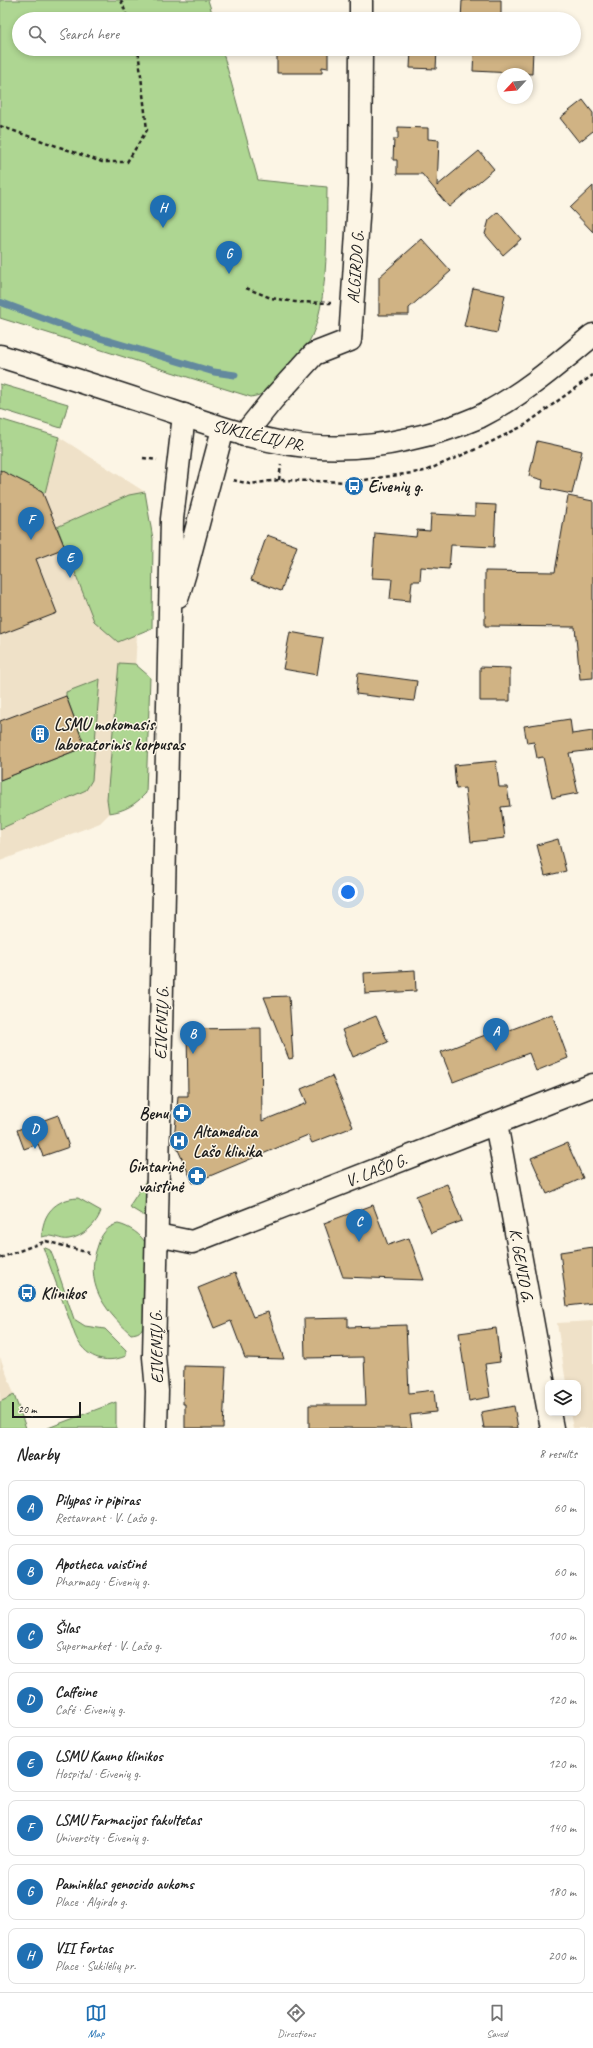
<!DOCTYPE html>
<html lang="en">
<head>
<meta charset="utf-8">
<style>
  :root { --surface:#fff; --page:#f6f6f6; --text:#222; --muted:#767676; --line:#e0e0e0; --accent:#1f6fb2 }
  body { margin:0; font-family:Caveat,sans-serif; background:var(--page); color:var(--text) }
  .controls { position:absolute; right:12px; bottom:12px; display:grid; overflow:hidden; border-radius:8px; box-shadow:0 2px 6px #0003 }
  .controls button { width:36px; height:36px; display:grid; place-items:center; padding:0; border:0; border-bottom:1px solid var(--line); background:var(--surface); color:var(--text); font:20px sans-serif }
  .compass { position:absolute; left:497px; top:68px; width:36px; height:36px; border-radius:50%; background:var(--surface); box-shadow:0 2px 6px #0003; rotate:244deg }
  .scale { position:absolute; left:12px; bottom:10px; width:69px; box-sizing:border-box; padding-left:4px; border:2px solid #1c1c1c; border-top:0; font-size:11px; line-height:14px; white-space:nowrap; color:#1c1c1c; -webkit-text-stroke:3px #fcf5e5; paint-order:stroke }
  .you { position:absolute; left:348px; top:892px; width:14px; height:14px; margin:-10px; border:3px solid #fff; border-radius:50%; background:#1a73e8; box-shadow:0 0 0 6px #1a73e833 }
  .badge { display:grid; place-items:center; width:26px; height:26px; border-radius:50%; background:var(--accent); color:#fff; font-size:13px; font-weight:700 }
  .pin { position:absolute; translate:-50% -33px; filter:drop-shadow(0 1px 2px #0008) }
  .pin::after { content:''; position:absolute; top:21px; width:14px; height:12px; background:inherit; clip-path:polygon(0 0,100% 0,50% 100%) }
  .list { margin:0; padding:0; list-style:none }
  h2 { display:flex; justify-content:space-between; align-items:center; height:52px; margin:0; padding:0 16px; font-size:17px }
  h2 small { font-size:13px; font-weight:400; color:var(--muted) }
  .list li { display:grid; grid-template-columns:26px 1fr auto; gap:12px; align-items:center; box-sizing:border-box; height:56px; margin:0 8px 8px; padding:0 8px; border:1px solid var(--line); border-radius:8px }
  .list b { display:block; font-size:15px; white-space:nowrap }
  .list p { margin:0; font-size:13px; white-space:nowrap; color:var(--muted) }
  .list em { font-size:13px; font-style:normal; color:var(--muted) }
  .icon { flex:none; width:22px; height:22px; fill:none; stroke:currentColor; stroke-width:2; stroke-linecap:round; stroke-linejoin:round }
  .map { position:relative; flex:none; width:593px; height:1428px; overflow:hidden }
  .search { position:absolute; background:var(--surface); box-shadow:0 2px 6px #0003; left:12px; right:12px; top:12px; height:44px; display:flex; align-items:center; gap:10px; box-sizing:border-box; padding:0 14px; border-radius:22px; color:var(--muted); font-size:15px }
  .sheet { height:564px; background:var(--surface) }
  nav { display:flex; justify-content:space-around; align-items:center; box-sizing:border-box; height:56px; border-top:1px solid var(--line); background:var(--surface); font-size:11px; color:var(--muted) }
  nav a { display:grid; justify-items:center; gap:2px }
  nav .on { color:var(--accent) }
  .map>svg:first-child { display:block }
  .built { fill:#efe1c8 }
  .green { fill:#aed692; stroke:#657957 }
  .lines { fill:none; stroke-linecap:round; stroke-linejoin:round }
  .stream { stroke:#63899e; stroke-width:7 }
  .building { fill:#d0b384; stroke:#1c1c1c }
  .minor-casing { stroke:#1c1c1c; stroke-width:25 }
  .major-casing { stroke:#1c1c1c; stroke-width:25 }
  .path { stroke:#1c1c1c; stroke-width:2.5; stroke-dasharray:4 3; stroke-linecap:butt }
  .minor { stroke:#fcf5e5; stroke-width:22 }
  .major { stroke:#fcf5e5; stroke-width:22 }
  .labels { text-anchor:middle; stroke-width:3; stroke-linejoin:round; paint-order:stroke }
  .street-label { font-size:17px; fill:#1c1c1c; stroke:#fcf5e5 }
  .poi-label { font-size:17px; font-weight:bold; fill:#1c1c1c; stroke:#fcf5e5; text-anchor:start }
</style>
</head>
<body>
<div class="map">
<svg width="593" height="1428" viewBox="0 0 593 1428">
  <rect width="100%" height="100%" fill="#fcf5e5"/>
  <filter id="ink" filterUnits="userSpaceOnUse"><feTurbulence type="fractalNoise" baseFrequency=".025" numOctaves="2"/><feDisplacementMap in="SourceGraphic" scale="8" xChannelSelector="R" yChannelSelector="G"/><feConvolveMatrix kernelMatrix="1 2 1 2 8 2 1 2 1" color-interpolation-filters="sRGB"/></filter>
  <g filter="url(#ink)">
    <path class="built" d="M 0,419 L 59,437 L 145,492 L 128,795 L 100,823 L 0,861 Z
      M 593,1321 L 593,1428 L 573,1428 L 570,1413 L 578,1413 L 578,1383 L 566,1383 L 557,1323 Z
      M 0,1357 L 10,1383 L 26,1428 L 0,1428 Z"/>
    <path class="green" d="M 0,0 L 208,0 L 214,19 L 19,19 L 19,49 L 222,49 L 258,180 L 327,187 C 326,233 331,316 302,353 C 296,361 286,367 280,374 C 269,387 269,394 251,397 L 0,318 Z
      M 0,384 L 68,404 L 61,428 L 0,409 Z
      M 0,419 L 59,437 L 45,493 L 0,471 Z
      M 145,492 L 153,539 L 152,628 L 118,642 L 94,621 L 57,527 L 129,495 Z
      M 119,663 L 135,664 L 150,677 L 146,793 C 135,805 125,811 109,813 L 107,799 Z
      M 100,679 L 92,780 L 86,790 L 0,829 L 0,780 L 85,747 L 66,696 L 66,692 Z
      M 147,1179 L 146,1217 L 131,1208 L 130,1205 Z
      M 78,1198 L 101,1211 C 97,1224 83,1237 69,1239 C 60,1241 53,1233 42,1237 C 42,1214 55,1199 78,1198 Z
      M 118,1224 C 128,1226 143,1235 146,1245 L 144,1324 C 141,1332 139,1333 131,1334 C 103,1309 84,1283 98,1245 C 101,1235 107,1226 118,1224 Z
      M 43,1247 L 50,1250 L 53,1257 L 74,1319 L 85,1326 L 105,1329 L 126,1350 L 126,1356 C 104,1365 84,1357 75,1335 Z
      M 14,1395 L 26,1428 L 0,1428 L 0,1402 Z
      M 116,1402 L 116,1428 L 48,1428 Z"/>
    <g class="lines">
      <path class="stream" d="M 0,302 L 83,333 L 214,372 L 235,375"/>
    </g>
    <path class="building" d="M 467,0 L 501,0 L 501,19 L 461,19 L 462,1 Z
      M 277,49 L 328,49 L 328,68 L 322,67 L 322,73 L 277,73 Z
      M 411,49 L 437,49 L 436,69 L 410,68 Z
      M 474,49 L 533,49 L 532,74 L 473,71 Z
      M 583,100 L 593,113 L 593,131 L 579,142 L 560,118 Z
      M 398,127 L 428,128 L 428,139 L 439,140 L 437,186 L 479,151 L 494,169 L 449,207 L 422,174 L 397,174 L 397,160 L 393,160 L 394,139 L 398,139 Z
      M 593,186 L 593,232 L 570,208 Z
      M 498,212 L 521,239 L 503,255 L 485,234 L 489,220 Z
      M 422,239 L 451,271 L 409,308 L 409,315 L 379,315 L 379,277 Z
      M 473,288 L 505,295 L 497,333 L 464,326 Z
      M 537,441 L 582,451 L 572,494 L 542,488 L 543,480 L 529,476 Z
      M 0,470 L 42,491 L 65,548 L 36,559 L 57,613 L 0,635 Z
      M 568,496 L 593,501 L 593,678 L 580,679 L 575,627 L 485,626 L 485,571 L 555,572 Z
      M 475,504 L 496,505 L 494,547 L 451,545 L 449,569 L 421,567 L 420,581 L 412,581 L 410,601 L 390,599 L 392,579 L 372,578 L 375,533 L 416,537 L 417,530 L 430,531 L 431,514 L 475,516 Z
      M 267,535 L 297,546 L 281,591 L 251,580 Z
      M 290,632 L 323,638 L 317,675 L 283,669 Z
      M 480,667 L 510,668 L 510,701 L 480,701 Z
      M 358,673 L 417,681 L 414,701 L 356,694 Z
      M 66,696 L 85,747 L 0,780 L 0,721 Z
      M 570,719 L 572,734 L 593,731 L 593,750 L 569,753 L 578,793 L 552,798 L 543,757 L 537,758 L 534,742 L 527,743 L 524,726 Z
      M 496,761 L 499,787 L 507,787 L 510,806 L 501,807 L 505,838 L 471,842 L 465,788 L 456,789 L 454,765 Z
      M 558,839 L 566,871 L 545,876 L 537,845 Z
      M 415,970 L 416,991 L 365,994 L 364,973 Z
      M 289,996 L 293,1058 L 289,1059 L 264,997 Z
      M 552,1014 L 568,1058 L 536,1071 L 529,1053 L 453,1082 L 441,1052 L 501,1029 L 502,1033 Z
      M 376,1016 L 388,1042 L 353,1057 L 342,1030 Z
      M 261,1028 L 262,1121 L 307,1103 L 301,1089 L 332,1076 L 353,1127 L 312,1143 L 308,1135 L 193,1183 L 174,1141 L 178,1096 L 188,1096 L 187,1029 Z
      M 58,1115 L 69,1147 L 43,1156 L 38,1144 L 24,1149 L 17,1130 Z
      M 567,1143 L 583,1178 L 547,1194 L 531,1158 Z
      M 447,1184 L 462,1221 L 431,1233 L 416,1196 Z
      M 373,1205 L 388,1245 L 409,1238 L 424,1280 L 343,1277 L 324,1223 Z
      M 593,1247 L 593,1303 L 567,1306 L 560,1252 Z
      M 235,1273 L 253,1317 L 268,1312 L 284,1359 L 245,1358 L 231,1321 L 214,1328 L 198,1288 Z
      M 348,1318 L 348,1327 L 406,1325 L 409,1393 L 434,1390 L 436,1412 L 410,1415 L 412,1428 L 309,1428 L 309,1405 L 366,1405 L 364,1357 L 305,1358 L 304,1319 Z
      M 496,1328 L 500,1362 L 485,1364 L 490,1397 L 469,1401 L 459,1333 Z
      M 184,1366 L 226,1367 L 223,1428 L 185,1428 L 185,1404 L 183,1404 Z
      M 514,1406 L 518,1428 L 484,1428 L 481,1412 Z"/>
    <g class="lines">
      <g class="minor-casing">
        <path id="minor" d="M 361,0 L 361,19
          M 244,435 L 273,399 L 314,354 L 350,340 L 360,187 L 361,49
          M 178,596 L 186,569 L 223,429
          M 496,1123 L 548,1407
          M 157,1235 L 192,1242 L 593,1085
          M 549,1413 L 552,1428
          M 156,1428 L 157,1391 L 154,1357 L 172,519 L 184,415"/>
      </g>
      <g class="major-casing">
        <path id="major" d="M 0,356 C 48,371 96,386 144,402 C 238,433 307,463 409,439 C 433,434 456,427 479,417 C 521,396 557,365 593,335"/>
      </g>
      <path class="path" d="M 121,0 L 128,19
        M 0,126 L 102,162 L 127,162 L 147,130 L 138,49
        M 246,288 L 271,298 L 295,302 L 331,303
        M 143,458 L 157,460
        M 233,480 L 250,484 L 279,480 L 351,482 L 425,471 L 481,447 L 525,425 L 593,375
        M 279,480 L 281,465
        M 0,1258 L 46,1241 L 89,1253"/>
      <use href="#minor" class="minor"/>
      <use href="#major" class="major"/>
    </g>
  </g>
  <defs>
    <g id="bus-disc" transform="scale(1)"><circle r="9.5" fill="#1f6fb2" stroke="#fcf5e5"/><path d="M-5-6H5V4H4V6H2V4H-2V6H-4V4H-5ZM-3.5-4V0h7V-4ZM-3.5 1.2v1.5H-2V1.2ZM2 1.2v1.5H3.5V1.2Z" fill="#fff"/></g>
    <g id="building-disc" transform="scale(1)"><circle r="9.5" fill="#1f6fb2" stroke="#fcf5e5"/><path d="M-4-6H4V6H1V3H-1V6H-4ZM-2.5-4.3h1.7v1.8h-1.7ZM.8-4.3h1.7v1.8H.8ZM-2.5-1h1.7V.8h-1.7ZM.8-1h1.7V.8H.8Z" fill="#fff"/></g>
    <g id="pharmacy-disc" transform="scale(1)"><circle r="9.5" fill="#1f6fb2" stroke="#fcf5e5"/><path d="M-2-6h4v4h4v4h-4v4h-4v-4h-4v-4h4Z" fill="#fff"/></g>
    <g id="hospital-disc" transform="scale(1)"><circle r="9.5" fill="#1f6fb2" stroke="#fcf5e5"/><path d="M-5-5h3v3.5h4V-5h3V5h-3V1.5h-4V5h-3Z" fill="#fff"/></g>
  </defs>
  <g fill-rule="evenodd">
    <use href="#bus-disc" x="354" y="486"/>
    <use href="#building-disc" x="40" y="734"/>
    <use href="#pharmacy-disc" x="182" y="1113"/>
    <use href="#hospital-disc" x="179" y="1141"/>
    <use href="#pharmacy-disc" x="197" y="1176"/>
    <use href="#bus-disc" x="27" y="1293"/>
  </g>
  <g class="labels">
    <g class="street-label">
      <text transform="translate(355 267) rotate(-86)" y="6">ALGIRDO G.</text>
      <text transform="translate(259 435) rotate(13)" y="6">SUKILĖLIŲ PR.</text>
      <text transform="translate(161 1023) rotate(-88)" y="6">EIVENIŲ G.</text>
      <text transform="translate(376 1170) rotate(-21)" y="6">V. LAŠO G.</text>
      <text transform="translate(522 1265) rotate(80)" y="6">K. GENIO G.</text>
      <text transform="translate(156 1347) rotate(-91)" y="6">EIVENIŲ G.</text>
    </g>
    <g class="poi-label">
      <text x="368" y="492">Eivenių g.</text>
      <text x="54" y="730">LSMU mokomasis<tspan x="54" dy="20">laboratorinis korpusas</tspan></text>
      <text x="168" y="1119" text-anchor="end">Benu</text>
      <text x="193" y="1137">Altamedica<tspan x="193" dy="20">Lašo klinika</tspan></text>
      <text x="183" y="1172" text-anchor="end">Gintarinė<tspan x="183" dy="20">vaistinė</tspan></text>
      <text x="41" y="1299">Klinikos</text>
    </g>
  </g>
</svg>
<div class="controls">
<button><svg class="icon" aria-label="layers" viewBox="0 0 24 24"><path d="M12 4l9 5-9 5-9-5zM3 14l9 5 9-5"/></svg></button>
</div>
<svg class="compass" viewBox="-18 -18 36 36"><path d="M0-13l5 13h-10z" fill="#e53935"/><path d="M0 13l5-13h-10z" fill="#767676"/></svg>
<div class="scale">20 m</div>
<div class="you"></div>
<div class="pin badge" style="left:496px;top:1051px">A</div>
<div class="pin badge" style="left:193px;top:1054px">B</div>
<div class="pin badge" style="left:359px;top:1242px">C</div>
<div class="pin badge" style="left:35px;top:1149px">D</div>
<div class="pin badge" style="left:70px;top:578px">E</div>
<div class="pin badge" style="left:31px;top:540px">F</div>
<div class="pin badge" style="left:229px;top:274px">G</div>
<div class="pin badge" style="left:163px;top:228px">H</div>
<div class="search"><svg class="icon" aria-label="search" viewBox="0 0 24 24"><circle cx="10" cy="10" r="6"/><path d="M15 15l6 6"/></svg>Search here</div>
</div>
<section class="sheet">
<h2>Nearby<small>8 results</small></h2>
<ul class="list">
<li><span class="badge">A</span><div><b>Pilypas ir pipiras</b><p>Restaurant · V. Lašo g.</p></div><em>60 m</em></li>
<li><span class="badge">B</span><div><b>Apotheca vaistinė</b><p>Pharmacy · Eivenių g.</p></div><em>60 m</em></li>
<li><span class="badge">C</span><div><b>Šilas</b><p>Supermarket · V. Lašo g.</p></div><em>100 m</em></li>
<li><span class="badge">D</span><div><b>Caffeine</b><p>Café · Eivenių g.</p></div><em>120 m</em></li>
<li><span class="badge">E</span><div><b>LSMU Kauno klinikos</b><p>Hospital · Eivenių g.</p></div><em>120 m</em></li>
<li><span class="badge">F</span><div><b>LSMU Farmacijos fakultetas</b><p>University · Eivenių g.</p></div><em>140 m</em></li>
<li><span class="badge">G</span><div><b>Paminklas genocido aukoms</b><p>Place · Algirdo g.</p></div><em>180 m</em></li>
<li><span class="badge">H</span><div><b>VII Fortas</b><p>Place · Sukilėlių pr.</p></div><em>200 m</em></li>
</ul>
</section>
<nav>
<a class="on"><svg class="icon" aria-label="map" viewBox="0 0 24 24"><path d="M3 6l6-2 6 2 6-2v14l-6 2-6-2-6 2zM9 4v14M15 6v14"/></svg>Map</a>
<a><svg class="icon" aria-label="directions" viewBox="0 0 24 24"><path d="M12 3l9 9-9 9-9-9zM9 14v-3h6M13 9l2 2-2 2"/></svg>Directions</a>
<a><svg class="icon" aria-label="saved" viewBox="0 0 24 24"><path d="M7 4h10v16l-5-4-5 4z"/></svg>Saved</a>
</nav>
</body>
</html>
